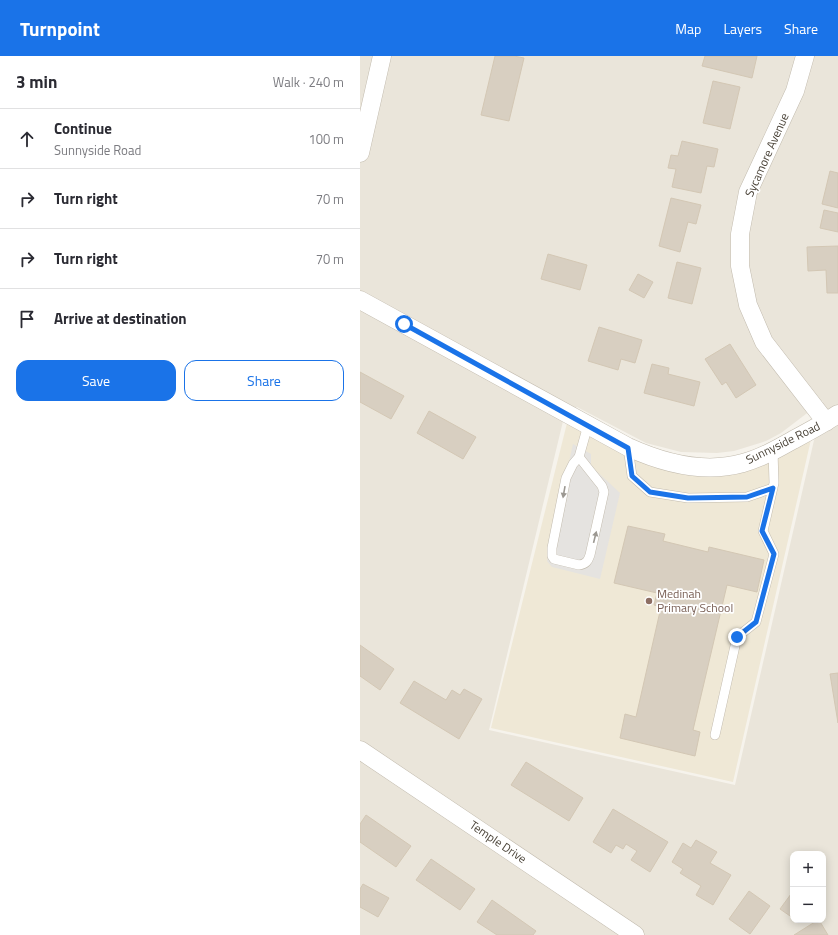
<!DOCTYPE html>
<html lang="en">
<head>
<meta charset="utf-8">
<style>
  :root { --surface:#fff; --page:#f2f2f3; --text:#2b2b33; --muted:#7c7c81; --line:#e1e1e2; --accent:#1a73e8 }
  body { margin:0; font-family:"Titillium Web",sans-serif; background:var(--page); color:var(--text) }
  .controls { position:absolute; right:12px; bottom:12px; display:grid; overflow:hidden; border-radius:8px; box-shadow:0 2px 10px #0003 }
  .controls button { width:36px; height:36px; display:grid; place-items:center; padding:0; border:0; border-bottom:1px solid var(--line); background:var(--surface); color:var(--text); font:20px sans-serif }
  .stop { position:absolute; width:12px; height:12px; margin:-9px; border:3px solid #1a73e8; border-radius:50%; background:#fff }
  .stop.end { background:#1a73e8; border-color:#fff; box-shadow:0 1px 4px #0008 }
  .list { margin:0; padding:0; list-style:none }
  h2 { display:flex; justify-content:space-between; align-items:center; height:52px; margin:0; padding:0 16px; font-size:17px }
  h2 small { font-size:13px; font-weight:400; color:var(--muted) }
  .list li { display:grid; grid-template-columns:26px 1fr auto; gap:12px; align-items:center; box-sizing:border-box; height:60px; padding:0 16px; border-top:1px solid var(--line) }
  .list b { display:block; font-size:15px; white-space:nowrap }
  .list p { margin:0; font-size:13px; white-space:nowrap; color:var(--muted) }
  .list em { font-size:13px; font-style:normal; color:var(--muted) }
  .actions { display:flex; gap:8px; padding:12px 16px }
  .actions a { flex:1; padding:9px 0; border:1px solid var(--accent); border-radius:12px; text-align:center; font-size:14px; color:var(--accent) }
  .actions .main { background:var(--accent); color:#fff }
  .icon { flex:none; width:22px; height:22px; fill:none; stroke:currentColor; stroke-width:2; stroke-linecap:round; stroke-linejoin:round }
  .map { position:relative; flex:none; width:478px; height:879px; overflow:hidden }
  header { display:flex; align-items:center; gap:24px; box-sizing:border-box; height:56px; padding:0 20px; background:var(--accent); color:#fff }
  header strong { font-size:19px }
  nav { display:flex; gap:22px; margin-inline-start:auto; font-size:14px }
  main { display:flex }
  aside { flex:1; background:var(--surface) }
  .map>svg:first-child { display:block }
  .residential { fill:#eae5da; fill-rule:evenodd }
  .education { fill:#efe8d6 }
  .parking { fill:#e5e3e0 }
  .building { fill:#d8cfc1; stroke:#d3c7b4 }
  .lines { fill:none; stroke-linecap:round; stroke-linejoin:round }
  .service-casing { stroke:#c2bbae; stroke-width:10 }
  .minor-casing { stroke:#c2bbae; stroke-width:19 }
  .service { stroke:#fff; stroke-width:9 }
  .minor { stroke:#fff; stroke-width:18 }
  .oneway { fill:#9c9892 }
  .route { stroke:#1a73e8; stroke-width:5 }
  .education-dot { fill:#8d6e63; stroke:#fff; stroke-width:1.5 }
  .labels { text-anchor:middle; stroke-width:3.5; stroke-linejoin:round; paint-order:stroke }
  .street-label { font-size:12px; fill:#4b4439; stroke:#fff }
  .education-label { font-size:12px; fill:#785e54; stroke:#fff; text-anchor:start }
</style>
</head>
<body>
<header>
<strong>Turnpoint</strong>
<nav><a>Map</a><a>Layers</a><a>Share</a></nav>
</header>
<main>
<aside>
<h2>3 min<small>Walk · 240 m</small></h2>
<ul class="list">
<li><svg class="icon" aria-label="ahead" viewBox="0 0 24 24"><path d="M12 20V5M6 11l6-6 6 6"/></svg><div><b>Continue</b><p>Sunnyside Road</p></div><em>100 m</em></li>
<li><svg class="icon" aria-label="right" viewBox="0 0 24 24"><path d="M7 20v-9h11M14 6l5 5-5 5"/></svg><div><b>Turn right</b></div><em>70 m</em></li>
<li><svg class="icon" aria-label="right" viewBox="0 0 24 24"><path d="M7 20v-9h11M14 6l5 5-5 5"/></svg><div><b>Turn right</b></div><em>70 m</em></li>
<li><svg class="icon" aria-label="arrive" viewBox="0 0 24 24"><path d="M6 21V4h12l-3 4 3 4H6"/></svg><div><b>Arrive at destination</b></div></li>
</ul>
<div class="actions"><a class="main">Save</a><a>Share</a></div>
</aside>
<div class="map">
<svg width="478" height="879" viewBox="0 0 478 879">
  <rect width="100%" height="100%" fill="#f6f3ec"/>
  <path class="residential" d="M 0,0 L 478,0 L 478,879 L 0,879 ZM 463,345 L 375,729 L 129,674 L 204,361 L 217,351 L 286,387 L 321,396 L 357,397 L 374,395 L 406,385 L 421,377 ZM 433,798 L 463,798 L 463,864 L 433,864 Z"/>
  <path class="education" d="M 208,363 L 322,415 L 452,379 L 373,726 L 131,672 Z"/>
  <path class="parking" d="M 213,388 L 231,398 L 231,410 L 260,437 L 240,523 L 192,511 L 187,505 Z"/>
  <path class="building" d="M 135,0 L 154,0 L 164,2 L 149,65 L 121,59 Z
    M 345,0 L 397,0 L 392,22 L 342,10 Z
    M 353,25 L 380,31 L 370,73 L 343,67 Z
    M 322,85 L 358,93 L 354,111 L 347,110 L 341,137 L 312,131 L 316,113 L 308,112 L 311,99 L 318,100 Z
    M 470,115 L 478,117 L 478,152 L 462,148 Z
    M 311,142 L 341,149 L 336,168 L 328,166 L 320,196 L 299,190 Z
    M 464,154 L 478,157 L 478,176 L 460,172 Z
    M 478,190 L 478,237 L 467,237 L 466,214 L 448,215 L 447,191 Z
    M 188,198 L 227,209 L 220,234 L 181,223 Z
    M 317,206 L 341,212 L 332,248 L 308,242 Z
    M 278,218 L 293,226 L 284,242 L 269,234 Z
    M 239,271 L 282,284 L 275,307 L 261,303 L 258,314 L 228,305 Z
    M 370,288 L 396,329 L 376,342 L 366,326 L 362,329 L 345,303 Z
    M 292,308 L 309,312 L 308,318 L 340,326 L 334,350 L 284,337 Z
    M 0,316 L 44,340 L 31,363 L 0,346 Z
    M 69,355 L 116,381 L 103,403 L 57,377 Z
    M 268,470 L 305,478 L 303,485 L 348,496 L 349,491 L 404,504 L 397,536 L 367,529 L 333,674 L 340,676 L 335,700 L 260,682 L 265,658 L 276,661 L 301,551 L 294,549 L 297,537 L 254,527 Z
    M 0,589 L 34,613 L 20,634 L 0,620 Z
    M 478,617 L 478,667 L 470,618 Z
    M 54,625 L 86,644 L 92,634 L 100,639 L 104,633 L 122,643 L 99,683 L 40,647 Z
    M 166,706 L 223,742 L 209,765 L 151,729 Z
    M 253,753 L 308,786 L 290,816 L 271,804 L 277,795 L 266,788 L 263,793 L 256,789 L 251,797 L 233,786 Z
    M 6,759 L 51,790 L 36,811 L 0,786 L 0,768 Z
    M 336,784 L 357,796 L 350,807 L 371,819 L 353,849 L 336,839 L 341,830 L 320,817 L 323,813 L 312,806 L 323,787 L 331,792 Z
    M 71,803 L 115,833 L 100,854 L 56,824 Z
    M 3,828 L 29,842 L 18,861 L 0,851 L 0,833 Z
    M 389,835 L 410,850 L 390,878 L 369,863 Z
    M 431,838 L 433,840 L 433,862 L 420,853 Z
    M 132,844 L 176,875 L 173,879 L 137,879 L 117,866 Z
    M 459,864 L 468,879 L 434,879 L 458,864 Z"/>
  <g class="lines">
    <g class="service-casing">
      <path id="service" d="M 268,391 L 272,420 L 290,436 L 328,442 L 387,441 L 413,432
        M 219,401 L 242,430 L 244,436 L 230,499 C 228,505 226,508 219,509 L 194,503 L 192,500 L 192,492 L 206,422 L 213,408 L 219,401 L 228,369
        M 355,679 L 377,581 L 396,566 L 414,498 L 403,475 L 414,427 L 413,395"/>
    </g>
    <g class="minor-casing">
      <path id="minor" d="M 445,0 L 435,35 L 388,136 L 380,178 L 380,210 L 388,249 L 404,286 L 466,366
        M 0,97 L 22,0
        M 0,244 L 268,391 C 303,407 344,418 383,407 C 401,402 417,393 433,384 C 448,376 463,368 478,358
        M 0,694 L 275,879"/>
    </g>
    <use href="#service" class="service"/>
    <use href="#minor" class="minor"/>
  </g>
  <defs><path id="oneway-solid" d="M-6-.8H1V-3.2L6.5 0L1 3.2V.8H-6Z"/></defs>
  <g class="oneway">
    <use href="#oneway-solid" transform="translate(204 436) rotate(100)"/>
    <use href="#oneway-solid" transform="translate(235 481) rotate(-76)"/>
  </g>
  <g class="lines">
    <path class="route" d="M 44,268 L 268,392 L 272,420 L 290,436 L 328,442 L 387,441 L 413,432 L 402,475 L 414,498 L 396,566 L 377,581"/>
  </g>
  <circle class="education-dot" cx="289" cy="545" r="4"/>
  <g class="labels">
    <g class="street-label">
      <text transform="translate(407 99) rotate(-66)" y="4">Sycamore Avenue</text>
      <text transform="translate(423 387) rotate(-26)" y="4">Sunnyside Road</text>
      <text transform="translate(138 786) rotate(34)" y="4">Temple Drive</text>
    </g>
    <g class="education-label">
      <text x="297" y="542">Medinah<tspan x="297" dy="14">Primary School</tspan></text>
    </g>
  </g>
</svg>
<div class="controls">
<button>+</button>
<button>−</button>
</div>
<div class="stop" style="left:44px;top:268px"></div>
<div class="stop end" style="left:377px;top:581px"></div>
</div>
</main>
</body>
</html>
